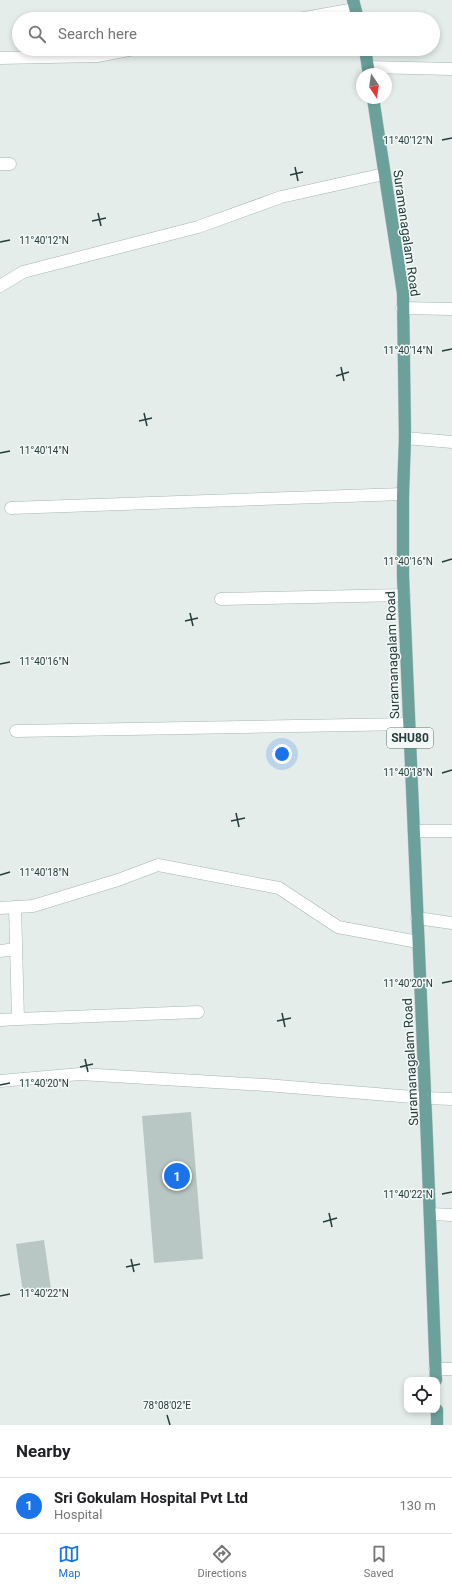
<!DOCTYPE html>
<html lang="en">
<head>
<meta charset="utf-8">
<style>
  :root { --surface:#fff; --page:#f6f6f6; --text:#202124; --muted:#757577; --line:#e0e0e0; --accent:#1a73e8 }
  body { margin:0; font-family:Roboto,sans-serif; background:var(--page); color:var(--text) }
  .controls { position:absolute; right:12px; bottom:12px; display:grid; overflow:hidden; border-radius:8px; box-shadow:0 2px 6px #0003 }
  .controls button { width:36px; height:36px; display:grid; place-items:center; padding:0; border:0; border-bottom:1px solid var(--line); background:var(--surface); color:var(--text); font:20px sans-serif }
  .compass { position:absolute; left:356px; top:68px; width:36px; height:36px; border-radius:50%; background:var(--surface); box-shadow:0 2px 6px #0003; rotate:167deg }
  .you { position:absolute; left:282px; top:754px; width:14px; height:14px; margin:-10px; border:3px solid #fff; border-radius:50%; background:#1a73e8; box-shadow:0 0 0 6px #1a73e833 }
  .badge { display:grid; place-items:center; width:26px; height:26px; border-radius:50%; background:var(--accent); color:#fff; font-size:13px; font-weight:700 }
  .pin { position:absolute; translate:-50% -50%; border:2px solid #fff; box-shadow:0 1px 4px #0006 }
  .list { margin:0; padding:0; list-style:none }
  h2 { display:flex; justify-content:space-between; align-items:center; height:52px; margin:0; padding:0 16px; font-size:17px }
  h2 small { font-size:13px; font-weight:400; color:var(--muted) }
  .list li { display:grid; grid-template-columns:26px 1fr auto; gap:12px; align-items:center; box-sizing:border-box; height:56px; padding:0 16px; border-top:1px solid var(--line) }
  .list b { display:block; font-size:15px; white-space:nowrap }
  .list p { margin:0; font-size:13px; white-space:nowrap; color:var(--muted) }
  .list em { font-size:13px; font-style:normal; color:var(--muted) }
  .icon { flex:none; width:22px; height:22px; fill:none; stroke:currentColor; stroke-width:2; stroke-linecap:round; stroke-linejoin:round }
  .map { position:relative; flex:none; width:452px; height:1425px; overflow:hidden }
  .search { position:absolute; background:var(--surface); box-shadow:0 2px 6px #0003; left:12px; right:12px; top:12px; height:44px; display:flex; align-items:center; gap:10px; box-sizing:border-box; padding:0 14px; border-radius:22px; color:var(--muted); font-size:15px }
  .sheet { height:108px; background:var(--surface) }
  nav { display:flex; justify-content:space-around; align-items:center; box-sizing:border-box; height:56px; border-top:1px solid var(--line); background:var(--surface); font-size:11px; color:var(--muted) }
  nav a { display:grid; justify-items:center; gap:2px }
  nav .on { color:var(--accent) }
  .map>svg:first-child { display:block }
  .building { fill:#b9c7c4 }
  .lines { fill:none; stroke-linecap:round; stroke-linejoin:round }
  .minor-casing { stroke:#a7b5b2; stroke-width:13 }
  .primary-casing { stroke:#c2c9c8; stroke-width:13 }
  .minor { stroke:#fff; stroke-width:12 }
  .primary { stroke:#6ba09b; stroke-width:12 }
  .ticks { fill:none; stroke:#243d3b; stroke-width:1.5 }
  .labels { text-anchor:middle; stroke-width:3; stroke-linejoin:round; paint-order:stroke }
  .shield { fill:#f4f9f7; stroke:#627573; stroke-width:1 }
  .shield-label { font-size:12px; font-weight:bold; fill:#243d3b }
  .street-label { font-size:13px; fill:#243d3b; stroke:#f4f9f7 }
  .ticks-label { font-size:10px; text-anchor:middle; fill:#243d3b; stroke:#f4f9f7; stroke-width:3; stroke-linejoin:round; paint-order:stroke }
</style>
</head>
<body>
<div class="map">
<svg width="452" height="1425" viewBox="0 0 452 1425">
  <rect width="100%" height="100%" fill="#e4edea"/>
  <path class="building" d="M 191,1112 L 203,1259 L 154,1263 L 142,1116 Z
    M 44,1240 L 51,1289 L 23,1293 L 16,1244 Z"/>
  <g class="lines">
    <g class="minor-casing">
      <path id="minor" d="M 299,19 L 355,9
        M 0,58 L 97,56 L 134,49
        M 368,67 L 452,69
        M 0,164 L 10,164
        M 0,286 L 23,272 L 198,227 L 281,197 L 384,174
        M 402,308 L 452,309
        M 405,438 L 452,442
        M 11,508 L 403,494
        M 221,599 L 404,595
        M 16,731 L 409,724
        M 414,831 L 452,831
        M 15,907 L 18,1019 L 198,1012
        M 0,908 L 33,906 L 118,880 L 158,865 L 279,888 L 338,927 L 418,942
        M 417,918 L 452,923
        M 0,951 L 16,949
        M 0,1020 L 18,1019
        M 0,1081 L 80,1074 L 266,1085 L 425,1098 L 452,1099
        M 430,1214 L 452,1215
        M 435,1369 L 452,1369"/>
    </g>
    <g class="primary-casing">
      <path id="primary" d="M 353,0 L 358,19
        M 365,49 L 369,74
        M 373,98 L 403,293 L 405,438 L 403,494 L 403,576 L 427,1141 L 436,1380
        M 437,1410 L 437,1425"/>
    </g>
    <use href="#minor" class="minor"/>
    <use href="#primary" class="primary"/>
  </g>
  <path class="ticks" d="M 442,140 L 452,138M 295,167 L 298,181M 290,175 L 303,172M 98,213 L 101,226M 92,221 L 106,218M 0,242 L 10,240M 442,351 L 452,349M 341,367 L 344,381M 336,376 L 349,372M 144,413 L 147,426M 139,421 L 152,418M 0,453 L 10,451M 442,562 L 452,559M 190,613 L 193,626M 185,621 L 198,618M 0,664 L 10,662M 442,773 L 452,770M 236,813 L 239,827M 231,821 L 245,818M 0,875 L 10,872M 442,983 L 452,981M 282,1013 L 285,1027M 277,1021 L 291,1018M 85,1059 L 88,1072M 80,1067 L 93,1064M 0,1085 L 10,1083M 442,1194 L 452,1192M 329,1213 L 332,1227M 323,1222 L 337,1218M 131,1259 L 134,1272M 126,1267 L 140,1264M 0,1296 L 10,1294M 167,1415 L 170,1425"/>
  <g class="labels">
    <rect class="shield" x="387" y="728" width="46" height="20" rx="3"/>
    <g class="shield-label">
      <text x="410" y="742">SHU80</text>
    </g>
    <g class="street-label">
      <text transform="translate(407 233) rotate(82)" y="5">Suramanagalam Road</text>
      <text transform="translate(392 655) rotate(-92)" y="5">Suramanagalam Road</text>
      <text transform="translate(410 1062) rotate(-93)" y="5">Suramanagalam Road</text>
    </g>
  </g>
  <g class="ticks-label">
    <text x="408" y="144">11°40'12"N</text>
    <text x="44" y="244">11°40'12"N</text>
    <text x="408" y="354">11°40'14"N</text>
    <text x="44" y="454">11°40'14"N</text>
    <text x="408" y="565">11°40'16"N</text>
    <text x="44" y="665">11°40'16"N</text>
    <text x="408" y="776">11°40'18"N</text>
    <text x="44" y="876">11°40'18"N</text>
    <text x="408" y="987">11°40'20"N</text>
    <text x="44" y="1087">11°40'20"N</text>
    <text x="408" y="1198">11°40'22"N</text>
    <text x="44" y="1297">11°40'22"N</text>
    <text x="167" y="1409">78°08'02"E</text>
  </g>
</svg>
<div class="controls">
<button><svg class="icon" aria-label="locate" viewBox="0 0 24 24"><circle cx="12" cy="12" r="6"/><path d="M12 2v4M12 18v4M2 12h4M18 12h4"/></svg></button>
</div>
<svg class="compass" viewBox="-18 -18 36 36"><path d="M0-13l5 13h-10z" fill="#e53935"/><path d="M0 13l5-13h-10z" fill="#757577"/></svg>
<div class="you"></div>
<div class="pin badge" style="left:177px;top:1176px">1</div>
<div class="search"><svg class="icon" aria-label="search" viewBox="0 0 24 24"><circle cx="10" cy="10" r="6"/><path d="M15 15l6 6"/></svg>Search here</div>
</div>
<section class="sheet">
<h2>Nearby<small></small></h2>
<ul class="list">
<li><span class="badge">1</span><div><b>Sri Gokulam Hospital Pvt Ltd</b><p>Hospital</p></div><em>130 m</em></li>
</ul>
</section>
<nav>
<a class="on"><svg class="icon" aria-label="map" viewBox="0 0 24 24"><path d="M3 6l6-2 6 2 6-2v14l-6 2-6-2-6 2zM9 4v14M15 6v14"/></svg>Map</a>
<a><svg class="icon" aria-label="directions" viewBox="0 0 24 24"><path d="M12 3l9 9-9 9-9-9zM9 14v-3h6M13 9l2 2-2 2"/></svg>Directions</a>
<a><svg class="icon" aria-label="saved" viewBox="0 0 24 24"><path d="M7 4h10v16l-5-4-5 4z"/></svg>Saved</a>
</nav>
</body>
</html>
